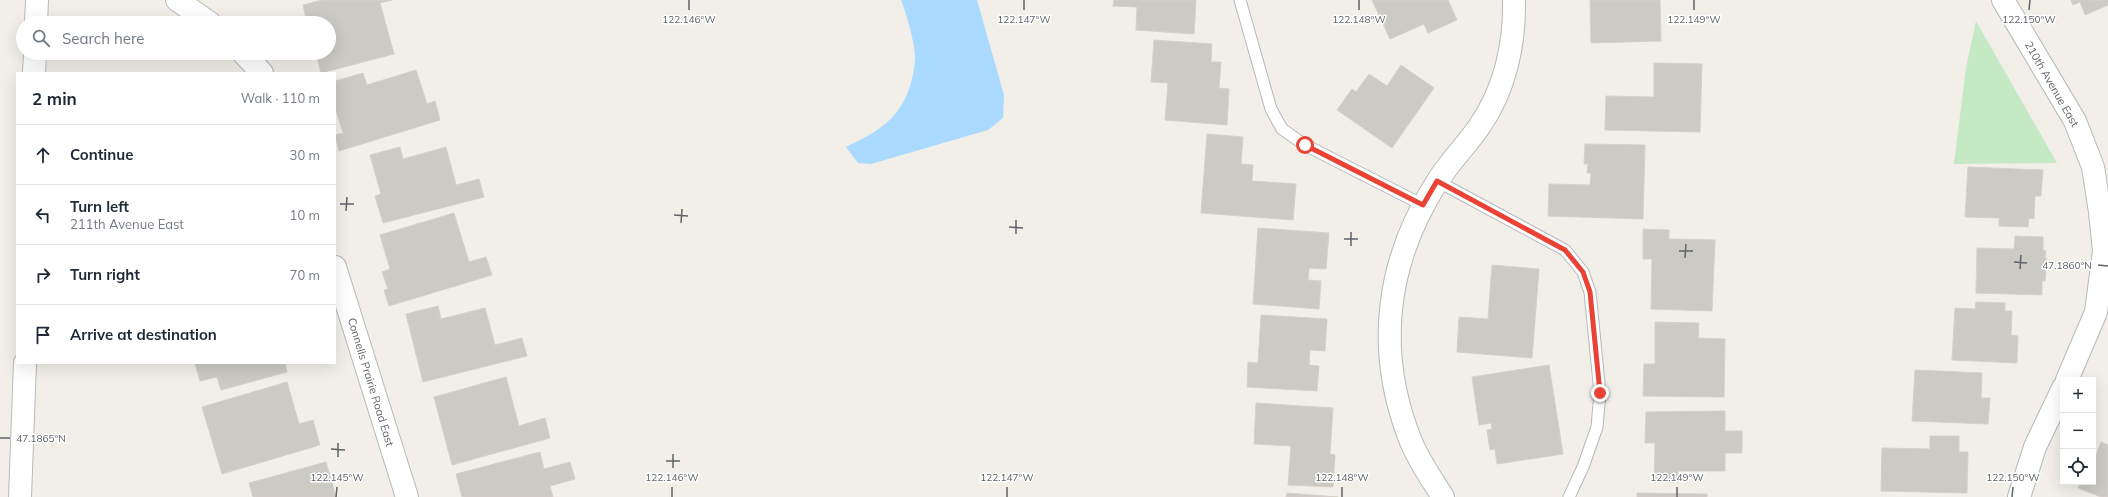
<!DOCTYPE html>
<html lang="en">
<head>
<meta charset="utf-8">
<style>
  :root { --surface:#fff; --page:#f6f6f7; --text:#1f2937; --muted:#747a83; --line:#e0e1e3 }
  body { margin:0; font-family:Mulish,sans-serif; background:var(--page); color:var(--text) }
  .controls { position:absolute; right:12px; bottom:12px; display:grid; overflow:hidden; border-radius:0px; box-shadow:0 4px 16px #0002 }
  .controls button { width:36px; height:36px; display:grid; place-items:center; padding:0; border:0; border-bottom:1px solid var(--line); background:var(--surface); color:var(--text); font:20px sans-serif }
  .stop { position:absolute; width:12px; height:12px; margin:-9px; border:3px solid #ea4335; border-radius:50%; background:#fff }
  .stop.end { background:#ea4335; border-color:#fff; box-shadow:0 1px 4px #0008 }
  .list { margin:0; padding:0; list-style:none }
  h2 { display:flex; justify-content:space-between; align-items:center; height:52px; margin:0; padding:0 16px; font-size:17px }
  h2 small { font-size:13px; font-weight:400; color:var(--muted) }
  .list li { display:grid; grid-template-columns:26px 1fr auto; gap:12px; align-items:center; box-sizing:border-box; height:60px; padding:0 16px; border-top:1px solid var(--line) }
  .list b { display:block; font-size:15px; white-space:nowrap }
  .list p { margin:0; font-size:13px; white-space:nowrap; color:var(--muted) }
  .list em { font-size:13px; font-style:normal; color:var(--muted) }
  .icon { flex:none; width:22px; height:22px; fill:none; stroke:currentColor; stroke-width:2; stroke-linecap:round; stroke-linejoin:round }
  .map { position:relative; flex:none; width:2108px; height:497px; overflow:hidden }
  .search { position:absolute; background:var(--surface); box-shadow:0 4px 16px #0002; left:16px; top:16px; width:320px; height:44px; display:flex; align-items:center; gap:10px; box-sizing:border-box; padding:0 14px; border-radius:22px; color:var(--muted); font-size:15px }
  .panel { position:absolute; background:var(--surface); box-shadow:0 4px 16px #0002; left:16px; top:72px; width:320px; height:292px; border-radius:0px }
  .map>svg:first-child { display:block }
  .green { fill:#c5e8c5 }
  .water { fill:#aadaff }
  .building { fill:#cccac5; stroke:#d6d1c6 }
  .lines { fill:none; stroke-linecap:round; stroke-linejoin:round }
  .lane-casing { stroke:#b5b8bc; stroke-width:13 }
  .street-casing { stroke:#b5b8bc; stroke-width:24 }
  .secondary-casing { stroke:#b6babf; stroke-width:24 }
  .lane { stroke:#fff; stroke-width:11 }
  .street { stroke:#fff; stroke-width:22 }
  .secondary { stroke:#fff; stroke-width:22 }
  .route { stroke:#ea4335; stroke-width:5 }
  .ticks { fill:none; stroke:#5f6368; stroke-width:1.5 }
  .labels { text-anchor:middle; stroke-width:3; stroke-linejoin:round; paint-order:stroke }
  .street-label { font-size:11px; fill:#5f6368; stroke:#fff }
  .ticks-label { font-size:10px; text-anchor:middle; fill:#5f6368; stroke:#fff; stroke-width:3; stroke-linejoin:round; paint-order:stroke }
</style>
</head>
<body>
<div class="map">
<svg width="2108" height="497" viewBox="0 0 2108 497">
  <rect width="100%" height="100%" fill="#f1efe8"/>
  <path class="green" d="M 1976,21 L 2057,163 L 1954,164 L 1966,68 Z"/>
  <path class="water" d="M 901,0 L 977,0 L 1004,95 L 1003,118 L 988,130 L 871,164 L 858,163 L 846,147 C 864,138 883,129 896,113 C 908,99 914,77 915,59 C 916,47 906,12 901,0 Z"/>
  <path class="building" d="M 322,0 L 392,0 L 380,3 L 394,54 L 321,73 L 316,53 L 329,53 L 329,23 L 307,23 L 303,5 Z
    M 1114,0 L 1196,0 L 1194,34 L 1136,30 L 1137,7 L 1113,6 Z
    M 1372,0 L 1448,0 L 1457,20 L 1428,33 L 1424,24 L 1390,39 Z
    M 1590,0 L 1660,0 L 1661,41 L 1591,43 Z
    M 2071,0 L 2108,0 L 2108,5 L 2085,15 L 2080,2 L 2073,5 Z
    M 1154,40 L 1212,44 L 1211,62 L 1221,62 L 1219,88 L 1229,89 L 1227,125 L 1165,120 L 1168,83 L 1151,82 Z
    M 1654,63 L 1702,64 L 1700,132 L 1605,130 L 1606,96 L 1654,97 Z
    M 1401,65 L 1434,88 L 1392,148 L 1337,110 L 1352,89 L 1356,92 L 1369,74 L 1387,86 Z
    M 416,70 L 427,104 L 435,101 L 440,120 L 339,151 L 335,135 L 343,133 L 335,107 L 335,81 L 363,73 L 367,85 Z
    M 1207,134 L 1243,137 L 1241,164 L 1253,165 L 1252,181 L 1296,184 L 1293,220 L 1201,213 Z
    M 1585,144 L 1645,145 L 1643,219 L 1548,216 L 1549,184 L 1590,185 L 1591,173 L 1587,173 L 1588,164 L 1584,164 Z
    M 400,147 L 403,159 L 446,147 L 456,185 L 479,179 L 484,197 L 383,223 L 375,196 L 381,194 L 370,155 Z
    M 1968,167 L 2043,170 L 2041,196 L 2035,196 L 2034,219 L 2029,218 L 2028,227 L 1999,226 L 1999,218 L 1965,217 Z
    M 454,213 L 469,262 L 486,257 L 492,275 L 389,306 L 384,290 L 388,289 L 382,272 L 390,269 L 380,235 Z
    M 1258,228 L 1329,233 L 1326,269 L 1309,268 L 1308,280 L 1321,281 L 1319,309 L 1253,304 Z
    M 1643,229 L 1669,230 L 1669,239 L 1715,240 L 1712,311 L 1651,309 L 1652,259 L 1643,259 Z
    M 2015,236 L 2043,237 L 2043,250 L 2046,251 L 2045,258 L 2047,258 L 2045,281 L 2042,281 L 2042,295 L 1976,293 L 1977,248 L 2014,249 Z
    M 1492,265 L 1539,269 L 1532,358 L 1457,352 L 1459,317 L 1488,319 Z
    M 1976,302 L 2005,303 L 2005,311 L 2012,311 L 2011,335 L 2018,336 L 2017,363 L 1952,360 L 1955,308 L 1975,309 Z
    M 438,306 L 441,319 L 485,308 L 495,345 L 522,338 L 527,356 L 423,382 L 406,314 Z
    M 1261,315 L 1327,319 L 1325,351 L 1310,350 L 1309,365 L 1319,366 L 1317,391 L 1247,387 L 1248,362 L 1258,363 Z
    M 1655,322 L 1699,323 L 1698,338 L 1725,339 L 1724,397 L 1643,396 L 1644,364 L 1655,364 Z
    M 195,363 L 285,363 L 287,372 L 221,390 L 217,377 L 200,381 Z
    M 1549,365 L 1563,454 L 1497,464 L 1495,449 L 1490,450 L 1487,430 L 1492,429 L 1491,423 L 1479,425 L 1472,377 Z
    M 1915,370 L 1982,373 L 1981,398 L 1990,398 L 1988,424 L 1912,421 Z
    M 506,377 L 519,426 L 545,418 L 550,438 L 452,465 L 434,397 Z
    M 287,382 L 299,424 L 313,420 L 320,445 L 222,474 L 202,407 Z
    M 1256,403 L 1333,408 L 1330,454 L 1335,455 L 1333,487 L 1288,485 L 1291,446 L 1254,444 Z
    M 1725,411 L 1725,431 L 1742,431 L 1742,453 L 1725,453 L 1725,471 L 1678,471 L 1678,482 L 1654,482 L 1655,443 L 1645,443 L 1646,412 Z
    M 1930,436 L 1959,436 L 1959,452 L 1968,452 L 1967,493 L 1881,491 L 1882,448 L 1930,449 Z
    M 2101,442 L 2108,445 L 2108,497 L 2101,497 L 2078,488 L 2081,482 L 2093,482 L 2093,470 L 2095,465 L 2093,464 Z
    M 540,452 L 544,469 L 570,462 L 575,479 L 550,486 L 553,497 L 462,497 L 456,474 Z
    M 326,462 L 336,497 L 253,497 L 249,483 Z
    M 1287,493 L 1338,497 L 1286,497 Z
    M 1637,493 L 1707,494 L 1707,497 L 1637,497 Z"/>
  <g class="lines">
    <g class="lane-casing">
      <path id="lane" d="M 1240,0 L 1271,109 L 1282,129 L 1305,145 L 1423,205
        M 1437,181 L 1565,250 L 1583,272 L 1590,292 L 1600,393 L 1597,427 L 1583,467 L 1569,497"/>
    </g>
    <g class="street-casing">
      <path id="street" d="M 177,0 L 210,23
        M 2003,0 L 2075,121 L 2093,167 L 2100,212 L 2104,251 L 2096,312 L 2067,380
        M 243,53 L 262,73
        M 335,267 L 407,497
        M 1443,497 C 1431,478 1418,460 1410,439 C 1375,350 1386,262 1437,182 C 1449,162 1466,146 1479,127 C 1505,90 1515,44 1514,0
        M 2019,497 L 2035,447 L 2063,388"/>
    </g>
    <g class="secondary-casing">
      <path id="secondary" d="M 36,23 L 37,0
        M 34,73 L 35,53
        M 20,497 L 25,363"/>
    </g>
    <use href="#lane" class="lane"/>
    <use href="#street" class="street"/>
    <use href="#secondary" class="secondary"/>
  </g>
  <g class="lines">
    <path class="route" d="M 1305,145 L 1423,205 L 1437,181 L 1565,250 L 1583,272 L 1590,292 L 1600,393"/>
  </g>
  <path class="ticks" d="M 689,10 L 689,0M 1024,10 L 1024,0M 1359,10 L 1359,0M 1694,10 L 1694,0M 2029,10 L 2030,0M 340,204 L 354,204M 346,211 L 347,197M 674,215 L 688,216M 681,223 L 682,209M 1009,227 L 1023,228M 1016,234 L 1016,220M 1344,239 L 1358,239M 1351,246 L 1351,232M 1679,251 L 1693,251M 1685,258 L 1686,244M 2014,262 L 2027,263M 2098,265 L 2108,266M 2020,269 L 2021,255M 0,438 L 10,438M 331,449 L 345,450M 338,457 L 338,443M 666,461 L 680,461M 673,468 L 673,454M 336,497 L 337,487M 672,497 L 672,487M 1007,497 L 1007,487M 1342,497 L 1342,487M 1677,497 L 1677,487M 2012,497 L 2013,487"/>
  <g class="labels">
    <g class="street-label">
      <text transform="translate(2052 84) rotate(60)" y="4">210th Avenue East</text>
      <text transform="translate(371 382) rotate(73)" y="4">Connells Prairie Road East</text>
    </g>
  </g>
  <g class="ticks-label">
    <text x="689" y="23">122.146°W</text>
    <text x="1024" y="23">122.147°W</text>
    <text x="1359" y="23">122.148°W</text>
    <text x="1694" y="23">122.149°W</text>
    <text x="2029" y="23">122.150°W</text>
    <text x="2067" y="269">47.1860°N</text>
    <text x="41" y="442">47.1865°N</text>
    <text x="337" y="481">122.145°W</text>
    <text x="672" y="481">122.146°W</text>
    <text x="1007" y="481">122.147°W</text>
    <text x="1342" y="481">122.148°W</text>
    <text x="1677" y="481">122.149°W</text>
    <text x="2013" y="481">122.150°W</text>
  </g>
</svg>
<div class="controls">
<button>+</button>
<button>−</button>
<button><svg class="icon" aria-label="locate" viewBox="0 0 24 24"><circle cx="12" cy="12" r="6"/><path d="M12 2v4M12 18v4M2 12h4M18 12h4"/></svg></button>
</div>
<div class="stop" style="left:1305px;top:145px"></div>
<div class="stop end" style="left:1600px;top:393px"></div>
<div class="search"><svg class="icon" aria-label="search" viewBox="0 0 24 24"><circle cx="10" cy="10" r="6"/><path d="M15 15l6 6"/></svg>Search here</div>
<section class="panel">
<h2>2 min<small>Walk · 110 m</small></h2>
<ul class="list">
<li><svg class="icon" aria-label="ahead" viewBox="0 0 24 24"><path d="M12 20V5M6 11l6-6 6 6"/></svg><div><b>Continue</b></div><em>30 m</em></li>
<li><svg class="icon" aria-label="left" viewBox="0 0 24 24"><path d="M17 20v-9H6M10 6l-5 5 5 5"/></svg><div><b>Turn left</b><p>211th Avenue East</p></div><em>10 m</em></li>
<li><svg class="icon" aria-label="right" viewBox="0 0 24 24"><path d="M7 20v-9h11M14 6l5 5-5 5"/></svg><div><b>Turn right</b></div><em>70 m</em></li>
<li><svg class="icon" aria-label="arrive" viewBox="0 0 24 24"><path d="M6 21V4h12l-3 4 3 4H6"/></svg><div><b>Arrive at destination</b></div></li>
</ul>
</section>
</div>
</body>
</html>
